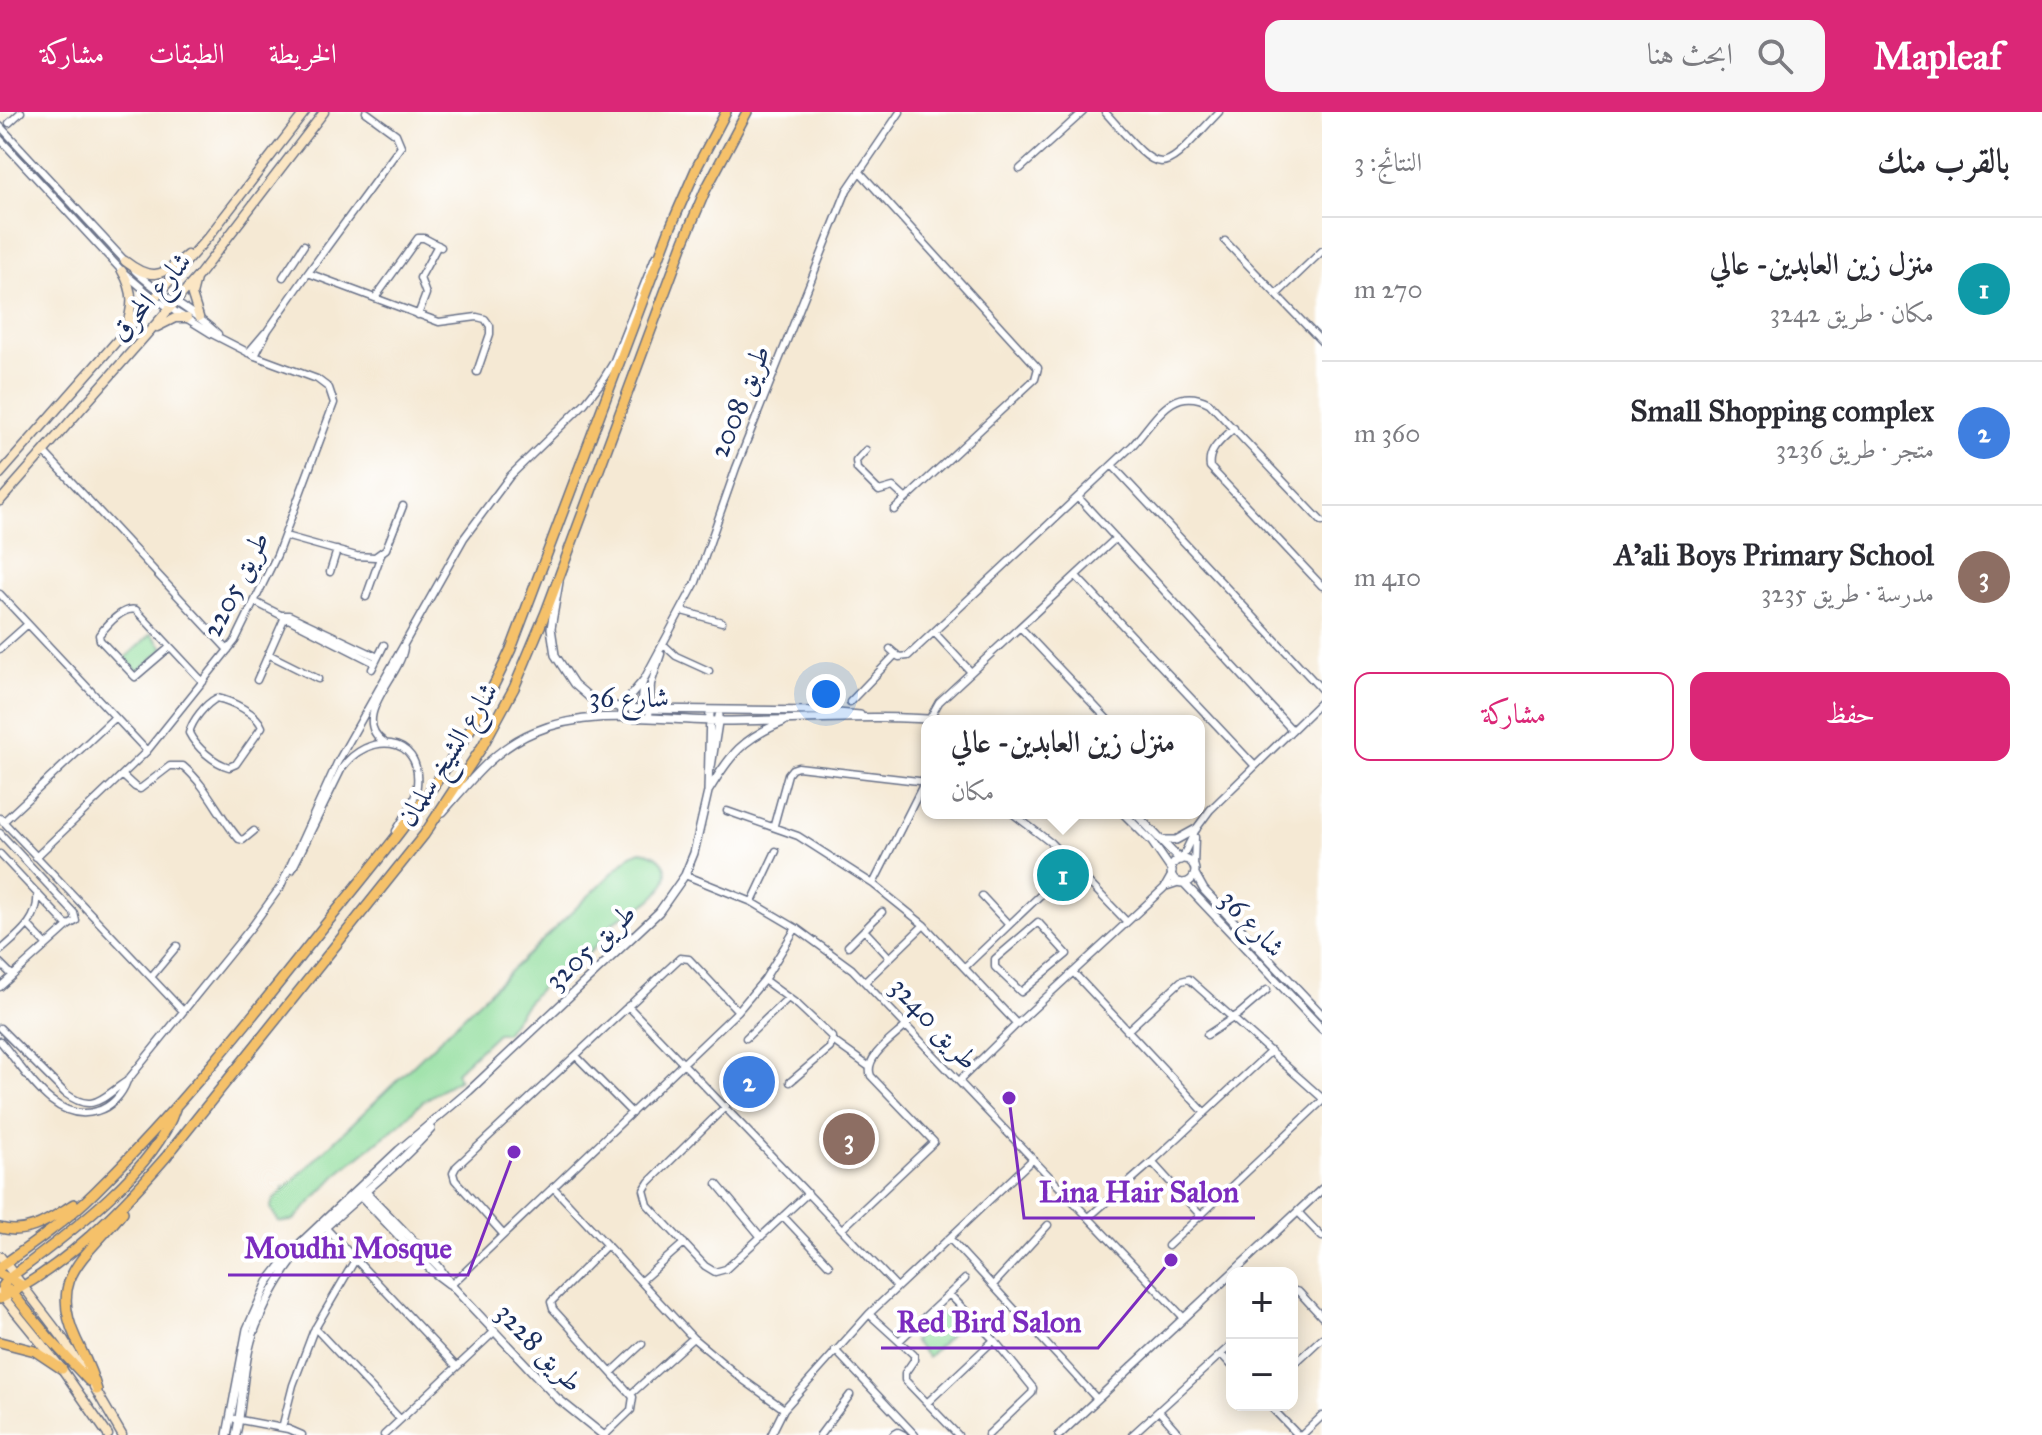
<!DOCTYPE html>
<html lang="ar">
<head>
<meta charset="utf-8">
<style>
  :root { --surface:#fff; --page:#f7f7f7; --text:#2b2b33; --muted:#7c7c81; --line:#e1e1e2; --accent:#db2777 }
  body { margin:0; font-family:"IM FELL Great Primer",Amiri,serif; background:var(--page); color:var(--text); direction:rtl }
  .controls { position:absolute; right:24px; bottom:24px; display:grid; overflow:hidden; border-radius:16px; box-shadow:0 4px 20px #0003 }
  .controls button { width:72px; height:72px; display:grid; place-items:center; padding:0; border:0; border-bottom:2px solid var(--line); background:var(--surface); color:var(--text); font:40px sans-serif }
  .you { position:absolute; left:826px; top:582px; width:28px; height:28px; margin:-20px; border:6px solid #fff; border-radius:50%; background:#1a73e8; box-shadow:0 0 0 12px #1a73e833 }
  .badge { display:grid; place-items:center; width:52px; height:52px; border-radius:50%; background:var(--accent); color:#fff; font-size:26px; font-weight:700 }
  .pin { position:absolute; translate:-50% -50%; border:4px solid #fff; box-shadow:0 2px 8px #0006 }
  .popup { position:absolute; left:921px; top:603px; width:284px; height:104px; box-sizing:border-box; display:grid; place-content:center; border-radius:16px; background:var(--surface); filter:drop-shadow(0 2px 6px #0005); font-size:26px; white-space:nowrap; color:var(--muted) }
  .popup b { font-size:30px; color:var(--text) }
  .popup::after { content:''; position:absolute; left:50%; top:100%; margin-left:-16px; border:16px solid transparent; border-top-color:var(--surface) }
  .list { margin:0; padding:0; list-style:none }
  h2 { display:flex; justify-content:space-between; align-items:center; height:104px; margin:0; padding:0 32px; font-size:34px }
  h2 small { font-size:26px; font-weight:400; color:var(--muted) }
  .list li { display:grid; grid-template-columns:52px 1fr auto; gap:24px; align-items:center; box-sizing:border-box; height:144px; padding:0 32px; border-top:2px solid var(--line) }
  .list b { display:block; font-size:30px; white-space:nowrap }
  .list p { margin:0; font-size:26px; white-space:nowrap; color:var(--muted) }
  .list em { font-size:26px; font-style:normal; color:var(--muted) }
  .actions { display:flex; gap:16px; padding:24px 32px }
  .actions a { flex:1; padding:18px 0; border:2px solid var(--accent); border-radius:16px; text-align:center; font-size:28px; color:var(--accent) }
  .actions .main { background:var(--accent); color:#fff }
  .icon { flex:none; width:44px; height:44px; fill:none; stroke:currentColor; stroke-width:2; stroke-linecap:round; stroke-linejoin:round }
  .map { position:relative; flex:none; width:1322px; height:1323px; overflow:hidden; direction:ltr }
  header { display:flex; align-items:center; gap:48px; box-sizing:border-box; height:112px; padding:0 40px; background:var(--accent); color:#fff }
  header strong { font-size:38px }
  nav { display:flex; gap:44px; margin-inline-start:auto; font-size:28px }
  .search { width:560px; height:72px; background:var(--page); display:flex; align-items:center; gap:20px; box-sizing:border-box; padding:0 28px; border-radius:16px; color:var(--muted); font-size:30px }
  main { display:flex }
  aside { flex:1; background:var(--surface) }
  .map>svg:first-child { display:block }
  .green { fill:#8fdd9b; stroke:#55867c; stroke-width:2 }
  .lines { fill:none; stroke-linecap:round; stroke-linejoin:round }
  .minor-casing { stroke:#677087; stroke-width:9 }
  .tertiary-casing { stroke:#677087; stroke-width:10 }
  .secondary-casing { stroke:#677087; stroke-width:11 }
  .primary-casing { stroke:#677087; stroke-width:12 }
  .minor { stroke:#fff; stroke-width:6 }
  .tertiary { stroke:#fff; stroke-width:7 }
  .secondary { stroke:#fbe6c4; stroke-width:8 }
  .primary { stroke:#f5c16b; stroke-width:9 }
  .labels { text-anchor:middle; stroke-width:8; stroke-linejoin:round; paint-order:stroke }
  .street-label { font-size:28px; fill:#1b2f5e; stroke:#fff }
  .leader { fill:none; stroke:#7b2cbf; stroke-width:3 }
  .callout-dot { fill:#7b2cbf; stroke:#fff; stroke-width:3 }
  .callout-label { font-size:30px; text-anchor:middle; font-weight:bold; fill:#7b2cbf; stroke:#fff; stroke-width:8; stroke-linejoin:round; paint-order:stroke }
</style>
</head>
<body>
<header>
<strong>Mapleaf</strong>
<div class="search"><svg class="icon" aria-label="search" viewBox="0 0 24 24"><circle cx="10" cy="10" r="6"/><path d="M15 15l6 6"/></svg>ابحث هنا</div>
<nav><a>الخريطة</a><a>الطبقات</a><a>مشاركة</a></nav>
</header>
<main>
<aside>
<h2>بالقرب منك<small>النتائج: 3</small></h2>
<ul class="list">
<li><span class="badge" style="background:#0f9aa8">1</span><div><b>منزل زين العابدين- عالي</b><p>مكان · طريق 3242</p></div><em>270 m</em></li>
<li><span class="badge" style="background:#3f7fe0">2</span><div><b>Small Shopping complex</b><p>متجر · طريق 3236</p></div><em>360 m</em></li>
<li><span class="badge" style="background:#8d6e63">3</span><div><b>A'ali Boys Primary School</b><p>مدرسة · طريق 3235</p></div><em>410 m</em></li>
</ul>
<div class="actions"><a class="main">حفظ</a><a>مشاركة</a></div>
</aside>
<div class="map">
<svg width="1322" height="1323" viewBox="0 0 1322 1323">
  <rect width="100%" height="100%" fill="#fff"/>
  <filter id="ink" filterUnits="userSpaceOnUse"><feTurbulence type="fractalNoise" baseFrequency=".0125" numOctaves="2"/><feDisplacementMap in="SourceGraphic" scale="16" xChannelSelector="R" yChannelSelector="G"/><feConvolveMatrix kernelMatrix="1 2 1 2 8 2 1 2 1" color-interpolation-filters="sRGB"/></filter>
  <filter id="wash" filterUnits="userSpaceOnUse"><feTurbulence type="fractalNoise" baseFrequency=".006" numOctaves="4" result="noise"/><feDisplacementMap in="SourceGraphic" scale="32" xChannelSelector="R" yChannelSelector="G"/><feGaussianBlur stdDeviation="1.8" result="paint"/><feColorMatrix in="noise" values="0 0 0 0 0 0 0 0 0 0 0 0 0 0 0 0 0 1.4 0 .05"/><feComposite in="paint" operator="in"/></filter>
  <g filter="url(#wash)">
    <rect width="100%" height="100%" fill="#f5e9d4"/>
    <path class="green" d="M 151,522 L 164,536 L 138,560 L 125,546 Z
      M 641,739 C 658,741 673,754 664,772 C 654,792 633,798 615,809 C 606,815 601,829 593,837 C 581,849 565,855 552,865 C 533,880 519,901 505,921 L 497,921 L 456,960 L 459,967 L 422,990 L 401,1011 L 341,1059 L 293,1109 L 279,1110 L 270,1096 L 274,1087 L 631,743 Z
      M 942,1201 L 957,1216 L 928,1245 L 913,1229 Z"/>
  </g>
  <g filter="url(#ink)">
    <g class="lines">
      <g class="minor-casing">
        <path id="minor" d="M 1105,0 C 1166,68 1157,65 1219,0
          M 9,11 L 21,0
          M 0,14 L 127,151
          M 0,27 L 122,159 L 155,187 L 210,221 L 255,244 L 317,267 L 329,276 L 334,291 L 277,443 L 235,529 L 147,639 L 36,745
          M 1020,57 L 1083,0
          M 859,59 L 1038,256 L 1035,267 L 894,398
          M 1225,129 L 1322,230
          M 135,159 C 160,184 192,197 218,222
          M 308,161 L 439,210 L 477,205 L 485,207 L 490,214 L 490,222 L 477,260
          M 283,165 L 304,133
          M 1277,182 L 1322,139
          M 375,186 L 418,126 L 424,126 L 441,135
          M 418,203 L 426,182 L 420,166 L 438,133
          M 248,241 L 265,221
          M 255,244 L 268,218 L 308,161 L 401,34 L 396,22 L 366,0
          M 1234,316 C 1222,328 1207,338 1210,355 L 1322,474
          M 866,338 L 856,349 L 857,357 L 879,379 L 893,375 L 906,387
          M 44,340 L 228,538
          M 1112,353 L 1322,578
          M 1078,385 L 1292,618
          M 285,424 L 356,444 L 375,445 L 386,437 L 403,394
          M 330,460 L 337,438
          M 1076,464 L 1255,654
          M 0,482 L 147,639
          M 366,485 L 381,443
          M 255,490 L 375,551
          M 682,499 L 722,510
          M 282,503 L 289,503 L 378,545
          M 1020,515 L 1109,609
          M 934,520 L 971,560
          M 664,533 L 676,544 L 709,559
          M 170,535 L 135,565 L 100,528 L 99,523 C 107,513 123,494 136,498 L 203,570
          M 0,537 L 28,512
          M 890,537 L 899,545 L 908,544 L 1132,334 C 1154,311 1171,271 1209,291 L 1322,410
          M 268,542 L 318,567
          M 372,557 L 384,533
          M 257,568 L 284,507
          M 217,586 C 231,589 257,601 262,615 L 236,652 L 229,655 C 214,651 196,635 189,621 C 192,609 205,592 217,586 Z
          M 850,590 L 896,542
          M 639,606 L 643,569 L 696,470 L 736,356 L 847,78 L 900,0
          M 649,606 L 651,572 L 661,542
          M 929,608 L 939,590 L 1116,426
          M 384,630 C 349,606 400,565 404,536
          M 122,663 L 135,675 L 140,677 L 170,654 L 183,654 C 208,675 219,704 239,727 L 243,728 L 254,719
          M 727,699 L 798,724 L 873,772 L 924,813 L 1017,912
          M 1012,701 L 1051,731 L 1127,810
          M 0,706 L 183,899
          M 3,710 L 115,605
          M 774,713 L 788,662 L 792,657 L 798,655 L 927,670
          M 0,721 L 74,801 L 76,809 L 69,813 L 65,811 L 0,742
          M 1181,748 L 1196,717 L 1210,698 L 1322,589
          M 1194,755 L 1195,725
          M 292,758 L 342,656 C 367,620 422,622 417,673 C 416,690 404,705 396,719
          M 685,763 L 752,790 L 796,816 L 852,857 L 1184,1206
          M 873,772 L 925,669
          M 1168,774 L 1180,770
          M 280,776 L 337,651 L 464,426 L 510,364 L 585,291 L 600,272 L 613,251 L 655,145
          M 982,784 L 1009,813
          M 752,790 L 776,739
          M 882,800 L 864,818 L 889,845
          M 1038,810 L 1067,842 L 1021,880 L 995,855 L 995,847 Z
          M 28,813 L 46,832
          M 848,834 L 864,818
          M 0,839 C 18,823 40,808 37,781
          M 0,851 L 12,863
          M 965,855 L 1073,752
          M 1073,860 L 1205,1001
          M 151,865 L 177,834
          M 764,868 L 798,893 L 832,925 L 830,936 L 790,970
          M 865,870 L 924,813
          M 0,875 L 69,813
          M 628,894 L 897,1175
          M 0,916 L 65,981 C 94,1003 103,984 127,969
          M 1127,919 L 1181,869 L 1189,867 L 1322,986
          M 1207,923 L 1239,902 L 1267,878
          M 746,926 L 788,886
          M 0,929 C 24,956 53,1013 97,999 C 111,995 122,983 127,969 L 253,813 L 281,774
          M 833,929 L 868,954
          M 576,944 L 632,1001
          M 959,969 L 1017,912 L 1164,776 L 1172,762
          M 726,994 L 649,1070 L 644,1078 L 648,1093 L 705,1154 L 715,1160 L 726,1157 L 808,1081
          M 1152,1050 L 1201,1104
          M 717,1072 L 761,1125
          M 553,1075 L 693,1226 L 742,1267 L 784,1297
          M 1298,1100 L 1322,1125
          M 783,1104 L 829,1153
          M 1089,1105 L 1152,1050 L 1271,939
          M 324,1114 L 456,1254
          M 842,1117 L 934,1030 L 871,964 C 863,945 894,926 907,913
          M 503,1122 L 455,1068 L 453,1061 L 456,1055 L 680,846 L 689,847 L 738,899
          M 950,1127 L 1097,1287
          M 1168,1134 L 1322,989
          M 641,1169 L 684,1131
          M 451,1173 L 738,899 L 764,868 L 796,816
          M 993,1173 L 1048,1113
          M 1292,1178 L 1299,1180 L 1322,1205
          M 949,1182 L 994,1228 L 1033,1276 L 1032,1281 L 988,1323
          M 869,1202 L 914,1243 L 914,1248 L 905,1261 L 905,1268 L 958,1323
          M 315,1216 L 400,1307
          M 899,1229 L 965,1167
          M 835,1238 L 915,1323
          M 1221,1242 L 1232,1254
          M 1292,1254 L 1322,1226
          M 612,1260 L 642,1232
          M 631,1282 L 693,1226
          M 928,1290 L 994,1228
          M 1269,1293 L 1298,1323
          M 1159,1299 L 1180,1323
          M 235,1307 L 288,1317 L 302,1323
          M 282,1316 L 293,1273 L 313,1220 L 355,1148
          M 384,1323 L 494,1220
          M 605,1323 L 631,1298 L 633,1285 L 553,1197 L 551,1190 L 607,1133
          M 771,1323 L 784,1297 L 869,1202 L 1033,1047
          M 820,1323 L 850,1283
          M 893,1323 L 898,1320 L 904,1323
          M 1132,1323 L 1232,1232
          M 1302,1323 L 1322,1304"/>
      </g>
      <g class="tertiary-casing">
        <path id="tertiary" d="M 559,470 L 551,516 L 555,543 L 574,572 L 595,590 L 603,593 L 639,597 L 816,599 L 860,603
          M 620,596 L 643,569
          M 711,655 L 719,604
          M 709,678 C 730,643 743,626 783,610
          M 443,700 C 470,669 495,636 534,620 C 594,595 658,609 721,609 C 798,609 877,601 954,609
          M 1123,701 L 1152,730 L 1172,759
          M 1135,701 L 1180,748
          M 1161,728 L 1176,728 L 1196,717
          M1171 759a12 12 0 1 1 24 0a12 12 0 1 1-24 0Z
          M 1195,762 L 1204,778 L 1322,903
          M 1184,771 L 1322,917
          M 365,1079 L 439,1155 L 451,1173 L 557,1286 L 603,1323
          M 362,1081 L 362,1085 L 433,1160 L 449,1172
          M 227,1323 L 247,1217 L 268,1170 L 293,1138 L 399,1038 L 469,979 L 659,800 L 685,763 L 694,741 L 708,680 L 710,599
          M 236,1323 C 244,1287 242,1249 256,1214 C 267,1188 281,1161 300,1140 C 342,1096 391,1062 431,1017
          M 1059,1323 L 1322,1077"/>
      </g>
      <g class="secondary-casing">
        <path id="secondary" d="M 125,149 C 152,170 162,164 187,143
          M 122,159 C 135,181 133,195 125,218
          M 196,167 L 192,183 L 199,205
          M 157,215 L 175,206 L 187,206
          M 0,362 L 209,124 L 305,0
          M 0,389 L 199,163 L 324,0
          M 0,1144 L 64,1228 L 84,1260
          M 0,1181 L 62,1257 L 108,1323
          M 94,1275 L 122,1323"/>
      </g>
      <g class="primary-casing">
        <path id="primary" d="M 0,1116 C 29,1124 51,1106 74,1092
          M 0,1155 C 33,1132 67,1108 95,1080 C 177,999 250,908 321,818 C 368,760 417,702 457,639 C 478,607 495,572 511,537 L 669,119 L 697,55 L 726,0
          M 0,1162 L 23,1174
          M 10,1178 L 49,1226 L 89,1269
          M 4,1185 L 3,1174 L 8,1167 C 60,1128 155,1060 175,997
          M 0,1187 C 66,1154 118,1100 166,1045 L 424,723 L 482,635 L 514,576 L 546,500 L 684,129 L 705,79 L 747,0
          M 0,1230 L 35,1239 L 62,1257
          M 97,1278 C 92,1259 84,1244 76,1227 C 47,1164 87,1145 123,1100"/>
      </g>
      <use href="#minor" class="minor"/>
      <use href="#tertiary" class="tertiary"/>
      <use href="#secondary" class="secondary"/>
      <use href="#primary" class="primary"/>
    </g>
  </g>
  <g class="labels">
    <g class="street-label">
      <text transform="translate(150 184) rotate(-49)" y="10">شارع المحرق</text>
      <text transform="translate(739 289) rotate(-68)" y="10">طريق 2008</text>
      <text transform="translate(235 472) rotate(-63)" y="10">طريق 2205</text>
      <text x="629" y="595">شارع 36</text>
      <text transform="translate(447 642) rotate(-58)" y="10">شارع الشيخ سلمان</text>
      <text transform="translate(1253 811) rotate(47)" y="10">شارع 36</text>
      <text transform="translate(590 834) rotate(-43)" y="10">طريق 3205</text>
      <text transform="translate(935 911) rotate(47)" y="10">طريق 3240</text>
      <text transform="translate(540 1235) rotate(46)" y="10">طريق 3228</text>
    </g>
  </g>
  <path class="leader" d="M1009 986L1024 1106H1255M514 1040L468 1163H228M1171 1148L1098 1236H881"/>
  <g class="callout-dot">
    <circle cx="1009" cy="986" r="8"/>
    <circle cx="514" cy="1040" r="8"/>
    <circle cx="1171" cy="1148" r="8"/>
  </g>
  <g class="callout-label">
    <text x="1139" y="1090">Lina Hair Salon</text>
    <text x="348" y="1146">Moudhi Mosque</text>
    <text x="989" y="1220">Red Bird Salon</text>
  </g>
</svg>
<div class="controls">
<button>+</button>
<button>−</button>
</div>
<div class="you"></div>
<div class="pin badge" style="left:1063px;top:763px;background:#0f9aa8">1</div>
<div class="popup"><b>منزل زين العابدين- عالي</b>مكان</div>
<div class="pin badge" style="left:749px;top:970px;background:#3f7fe0">2</div>
<div class="pin badge" style="left:849px;top:1027px;background:#8d6e63">3</div>
</div>
</main>
</body>
</html>
